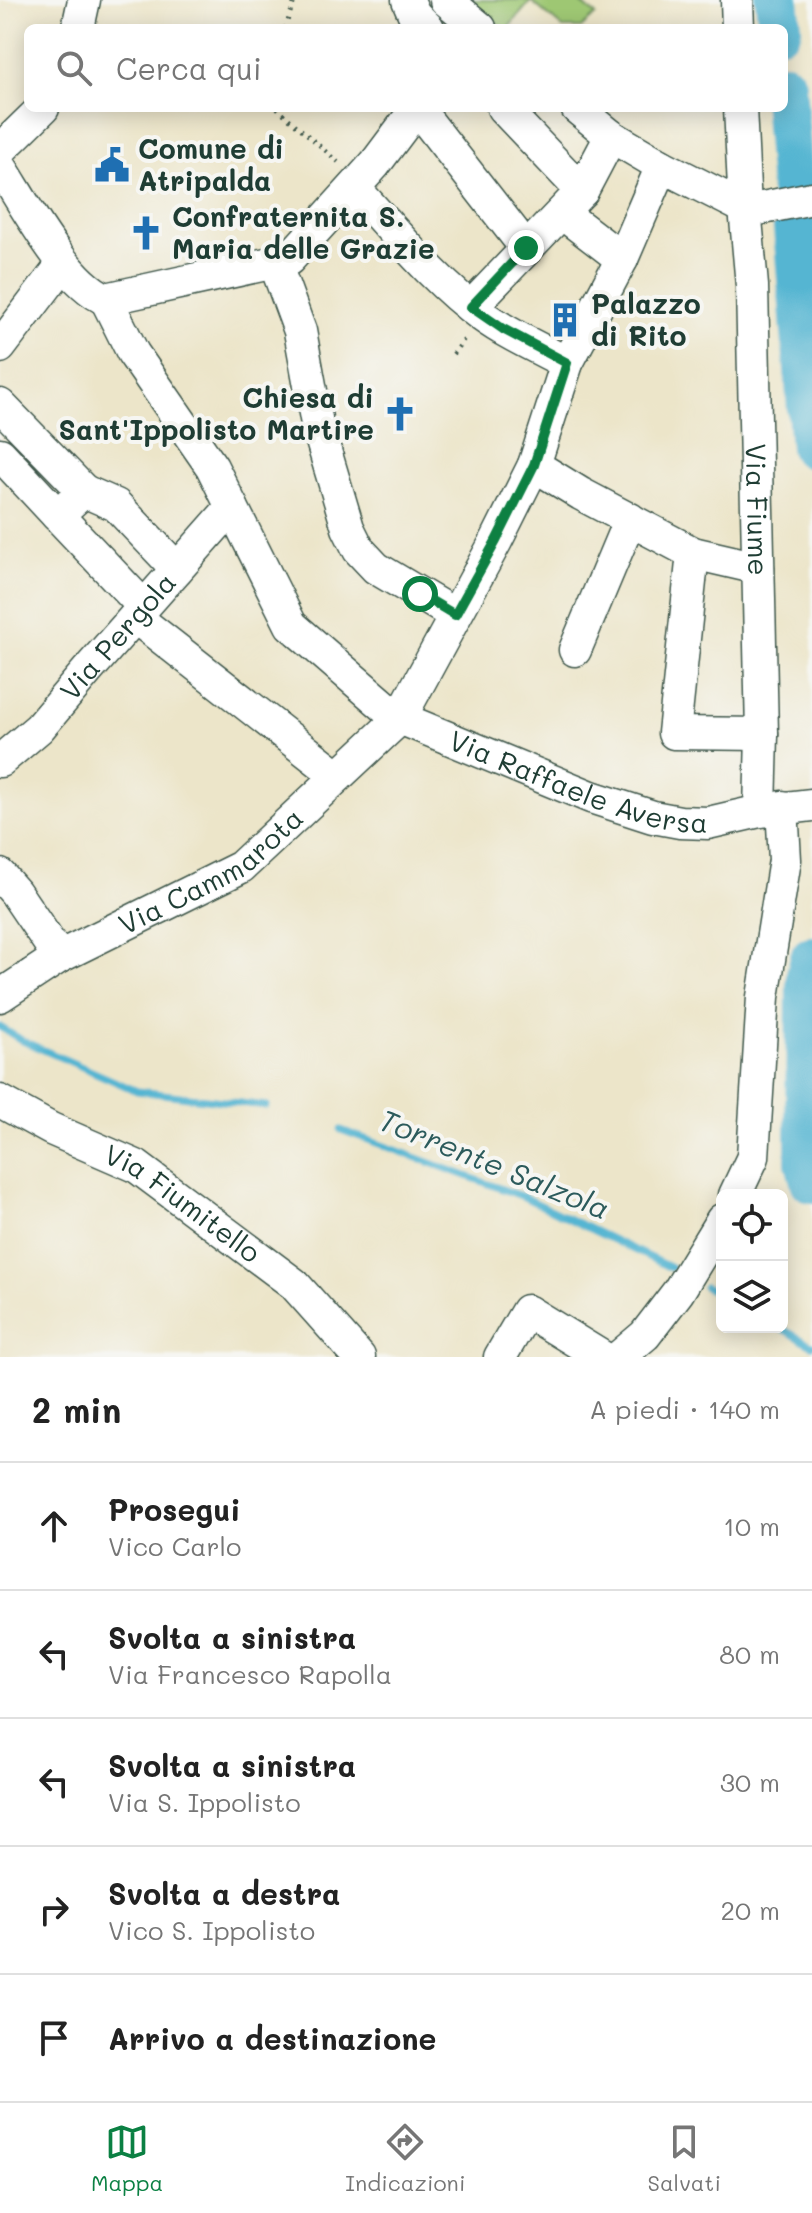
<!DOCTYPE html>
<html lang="it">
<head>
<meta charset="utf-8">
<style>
  :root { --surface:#fff; --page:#f6f6f6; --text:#222; --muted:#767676; --line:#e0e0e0; --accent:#0b8043 }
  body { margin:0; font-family:Mali,sans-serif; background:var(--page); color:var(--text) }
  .controls { position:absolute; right:24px; bottom:24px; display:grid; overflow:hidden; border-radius:12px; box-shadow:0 4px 20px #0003 }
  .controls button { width:72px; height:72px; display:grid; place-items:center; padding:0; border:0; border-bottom:2px solid var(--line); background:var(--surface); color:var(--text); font:40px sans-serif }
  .stop { position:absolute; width:24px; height:24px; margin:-18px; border:6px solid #0b8043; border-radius:50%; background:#fff }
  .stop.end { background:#0b8043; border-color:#fff; box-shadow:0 2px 8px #0008 }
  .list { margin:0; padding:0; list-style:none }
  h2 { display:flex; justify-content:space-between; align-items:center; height:104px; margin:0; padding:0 32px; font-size:34px }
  h2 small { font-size:26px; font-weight:400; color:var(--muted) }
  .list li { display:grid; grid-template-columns:52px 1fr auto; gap:24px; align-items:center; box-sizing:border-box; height:128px; padding:0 32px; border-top:2px solid var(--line) }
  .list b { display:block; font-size:30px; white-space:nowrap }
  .list p { margin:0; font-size:26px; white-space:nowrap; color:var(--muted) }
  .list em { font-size:26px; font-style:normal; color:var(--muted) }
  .icon { flex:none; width:44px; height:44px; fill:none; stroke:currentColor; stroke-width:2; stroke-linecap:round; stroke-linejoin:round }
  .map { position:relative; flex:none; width:812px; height:1357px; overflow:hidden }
  .search { position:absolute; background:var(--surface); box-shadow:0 4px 20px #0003; left:24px; right:24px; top:24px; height:88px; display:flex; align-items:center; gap:20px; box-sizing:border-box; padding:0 28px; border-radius:12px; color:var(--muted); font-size:30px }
  .sheet { height:744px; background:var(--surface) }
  nav { display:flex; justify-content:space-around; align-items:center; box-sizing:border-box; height:112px; border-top:2px solid var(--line); background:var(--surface); font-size:22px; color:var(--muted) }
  nav a { display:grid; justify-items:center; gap:4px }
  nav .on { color:var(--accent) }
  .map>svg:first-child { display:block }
  .green { fill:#9ec773; stroke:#5e8254; stroke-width:2 }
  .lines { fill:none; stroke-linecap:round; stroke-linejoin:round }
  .stream { stroke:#54b5d2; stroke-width:7 }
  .river { stroke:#54b5d2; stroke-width:44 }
  .minor-casing { stroke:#3e564a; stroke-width:35 }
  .path { stroke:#3e564a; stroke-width:4; stroke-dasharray:2 6; stroke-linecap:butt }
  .minor { stroke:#fff; stroke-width:32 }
  .route { stroke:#0b8043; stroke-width:10 }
  .labels { text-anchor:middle; stroke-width:8; stroke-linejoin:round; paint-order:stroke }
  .poi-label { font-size:28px; font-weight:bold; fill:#1f3d34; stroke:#f6f6f2; text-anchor:start }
  .street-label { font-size:28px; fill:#1f3d34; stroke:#f6f6f2 }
  .water-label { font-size:30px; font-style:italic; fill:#2c5b5c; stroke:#f6f6f2 }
</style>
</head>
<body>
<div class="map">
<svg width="812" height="1357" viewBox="0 0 812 1357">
  <rect width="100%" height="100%" fill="#f6f6f2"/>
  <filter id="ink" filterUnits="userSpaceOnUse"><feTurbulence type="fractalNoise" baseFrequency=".0125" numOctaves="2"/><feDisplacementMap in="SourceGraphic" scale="16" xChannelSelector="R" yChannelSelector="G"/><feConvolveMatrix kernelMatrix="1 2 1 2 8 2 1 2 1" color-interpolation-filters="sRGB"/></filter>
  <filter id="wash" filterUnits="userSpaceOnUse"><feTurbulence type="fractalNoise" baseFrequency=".006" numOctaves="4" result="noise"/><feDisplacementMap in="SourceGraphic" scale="32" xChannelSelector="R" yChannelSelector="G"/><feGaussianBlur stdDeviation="1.8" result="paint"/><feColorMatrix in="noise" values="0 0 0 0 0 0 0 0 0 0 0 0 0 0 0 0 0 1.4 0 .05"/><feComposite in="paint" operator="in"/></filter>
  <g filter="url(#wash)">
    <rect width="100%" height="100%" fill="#ece5c9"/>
    <path class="green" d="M 469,0 L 577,0 L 596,15 L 581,28 L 563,28 L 531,1 L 508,28 L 503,28 Z"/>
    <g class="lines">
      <path class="stream" d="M 0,1027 L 23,1041 L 137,1091 L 266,1106
        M 341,1130 L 524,1197 L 671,1268
        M 705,1287 L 722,1296
        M 779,1327 L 812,1345"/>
      <path class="river" d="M 777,0 L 780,28
        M 784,85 L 812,447
        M 812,958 L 808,975 L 807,1162 L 812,1181"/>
    </g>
  </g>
  <g filter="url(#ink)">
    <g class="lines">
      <g class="minor-casing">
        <g id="minor">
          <path d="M 408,0 L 414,14 L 428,28"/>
          <path d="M 446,0 L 480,28"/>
          <path d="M 737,0 L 738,28"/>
          <path d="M 78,28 L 84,0"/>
          <path d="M 417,108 L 526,248"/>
          <path d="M 503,108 L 582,191 L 611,136"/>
          <path d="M 577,108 L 611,136 L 662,166 L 745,208 L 758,209 L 812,198"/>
          <path id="s1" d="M 740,108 L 745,208 L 752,286 L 762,734 L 760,811"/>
          <path d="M 0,150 L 43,108"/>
          <path d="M 0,166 C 24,203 66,283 106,299"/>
          <path d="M 354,188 C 394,230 434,281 481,315 C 507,334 538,348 567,363"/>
          <path d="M 562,213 L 622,259"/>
          <path d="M 275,263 L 300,331 L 317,424 L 348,528 L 359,550 L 376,568 L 455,615"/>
          <path id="s2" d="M 106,299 L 133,353 L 212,467 L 291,625 L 389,710 L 400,718 L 591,797 L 653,817 L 680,822 L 708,823 L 760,811 L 812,805"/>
          <path d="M 106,299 L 289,259 L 375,164 L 417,108"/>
          <path d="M 471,307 L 582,191"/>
          <path d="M 0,347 L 63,264"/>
          <path d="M 0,405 L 84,491 L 57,515 L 0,454"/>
          <path d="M 534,465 L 581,494 L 693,553 L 758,568"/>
          <path d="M 84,491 L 116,505 L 177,569"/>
          <path d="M 57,515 L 144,607"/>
          <path d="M 693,553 L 674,733 L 762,734"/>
          <path d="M 135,617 L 338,776"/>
          <path d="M 575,650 L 630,519"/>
          <path id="s3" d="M 0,761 L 39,728 L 88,670 L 232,507"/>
          <path d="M 0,875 L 15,892 L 59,957"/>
          <path id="s4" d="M 0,996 L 59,957 L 241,867 L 400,718 L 496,541 L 534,465 L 567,363 L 622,259 L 662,166"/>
          <path id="s5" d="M 0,1101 L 51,1129 L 136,1166 L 294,1284 L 359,1357"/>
          <path d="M 735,1195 L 753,1157 L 763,997 L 785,860 L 782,807"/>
          <path d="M 500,1357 L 527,1311 L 602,1357"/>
          <path d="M 619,1357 L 645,1335 L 678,1292 L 722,1220"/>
        </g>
      </g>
      <path class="path" d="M 285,28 L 295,0
        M 277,108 L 338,162
        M 453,354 L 466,337"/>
      <use href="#minor" class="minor"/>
    </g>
  </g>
  <g class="lines" filter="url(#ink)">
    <path class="route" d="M 420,594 L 455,615 L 496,541 L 534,465 L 567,363 L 503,329 L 471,307 L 526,248"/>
  </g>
  <defs>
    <g id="civic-bare" transform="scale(2.76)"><path d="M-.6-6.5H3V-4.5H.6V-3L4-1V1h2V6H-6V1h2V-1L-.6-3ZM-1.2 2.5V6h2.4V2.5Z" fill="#1f6fb2" stroke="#f6f6f2" stroke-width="2.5" paint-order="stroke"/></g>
    <g id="church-bare" transform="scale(2.76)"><path d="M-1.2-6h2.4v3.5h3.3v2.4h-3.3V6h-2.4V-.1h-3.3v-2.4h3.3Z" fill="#1f6fb2" stroke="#f6f6f2" stroke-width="2.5" paint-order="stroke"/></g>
    <g id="building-bare" transform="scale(2.76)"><path d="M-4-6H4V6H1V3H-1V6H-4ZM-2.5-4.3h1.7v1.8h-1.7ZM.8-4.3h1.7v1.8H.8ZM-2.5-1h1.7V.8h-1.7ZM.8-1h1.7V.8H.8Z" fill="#1f6fb2" stroke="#f6f6f2" stroke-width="2.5" paint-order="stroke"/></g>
  </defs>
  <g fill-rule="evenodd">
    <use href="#civic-bare" x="112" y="165"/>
    <use href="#church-bare" x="146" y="233"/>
    <use href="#building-bare" x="565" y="320"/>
    <use href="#church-bare" x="400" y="414"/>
  </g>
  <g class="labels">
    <g class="poi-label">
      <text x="138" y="159">Comune di<tspan x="138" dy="32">Atripalda</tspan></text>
      <text x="172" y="227">Confraternita S.<tspan x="172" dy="32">Maria delle Grazie</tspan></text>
      <text x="591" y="314">Palazzo<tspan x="591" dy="32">di Rito</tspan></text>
      <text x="374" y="408" text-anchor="end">Chiesa di<tspan x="374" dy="32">Sant'Ippolisto Martire</tspan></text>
    </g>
    <g class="street-label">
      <text dy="10" stroke="none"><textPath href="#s1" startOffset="402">Via Fiume</textPath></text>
      <text dy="10" stroke="none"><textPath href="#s3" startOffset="172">Via Pergola</textPath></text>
      <text dy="10" stroke="none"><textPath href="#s2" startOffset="710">Via Raffaele Aversa</textPath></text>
      <text dy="10" stroke="none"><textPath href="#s4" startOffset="246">Via Cammarota</textPath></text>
      <text dy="10" stroke="none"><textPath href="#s5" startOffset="210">Via Fiumitello</textPath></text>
    </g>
    <g class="water-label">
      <text transform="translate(494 1165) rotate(22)" y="10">Torrente Salzola</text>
    </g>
  </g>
</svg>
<div class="controls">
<button><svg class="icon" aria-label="locate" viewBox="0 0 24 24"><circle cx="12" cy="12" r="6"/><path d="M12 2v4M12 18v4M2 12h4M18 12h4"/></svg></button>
<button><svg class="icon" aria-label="layers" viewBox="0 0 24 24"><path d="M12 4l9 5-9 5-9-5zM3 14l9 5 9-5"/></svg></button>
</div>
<div class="stop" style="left:420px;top:594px"></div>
<div class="stop end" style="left:526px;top:248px"></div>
<div class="search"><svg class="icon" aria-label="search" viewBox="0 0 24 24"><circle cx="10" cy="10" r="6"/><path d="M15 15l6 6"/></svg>Cerca qui</div>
</div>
<section class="sheet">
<h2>2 min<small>A piedi · 140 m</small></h2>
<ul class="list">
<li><svg class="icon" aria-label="ahead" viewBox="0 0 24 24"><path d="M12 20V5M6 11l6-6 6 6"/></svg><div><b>Prosegui</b><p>Vico Carlo</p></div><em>10 m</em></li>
<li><svg class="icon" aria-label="left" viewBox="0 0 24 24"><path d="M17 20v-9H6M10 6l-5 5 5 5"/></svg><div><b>Svolta a sinistra</b><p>Via Francesco Rapolla</p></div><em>80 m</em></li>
<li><svg class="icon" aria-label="left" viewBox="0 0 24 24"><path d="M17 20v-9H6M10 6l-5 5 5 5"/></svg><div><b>Svolta a sinistra</b><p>Via S. Ippolisto</p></div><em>30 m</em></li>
<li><svg class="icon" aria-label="right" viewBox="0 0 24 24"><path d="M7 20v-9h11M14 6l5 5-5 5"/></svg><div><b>Svolta a destra</b><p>Vico S. Ippolisto</p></div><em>20 m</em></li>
<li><svg class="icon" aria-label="arrive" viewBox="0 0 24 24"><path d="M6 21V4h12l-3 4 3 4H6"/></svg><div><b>Arrivo a destinazione</b></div></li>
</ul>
</section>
<nav>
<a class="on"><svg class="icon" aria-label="map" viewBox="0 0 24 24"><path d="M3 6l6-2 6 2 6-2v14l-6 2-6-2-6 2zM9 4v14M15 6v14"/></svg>Mappa</a>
<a><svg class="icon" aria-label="directions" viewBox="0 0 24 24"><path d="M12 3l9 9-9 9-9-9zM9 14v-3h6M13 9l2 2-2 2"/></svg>Indicazioni</a>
<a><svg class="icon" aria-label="saved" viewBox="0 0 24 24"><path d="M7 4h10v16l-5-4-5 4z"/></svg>Salvati</a>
</nav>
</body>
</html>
